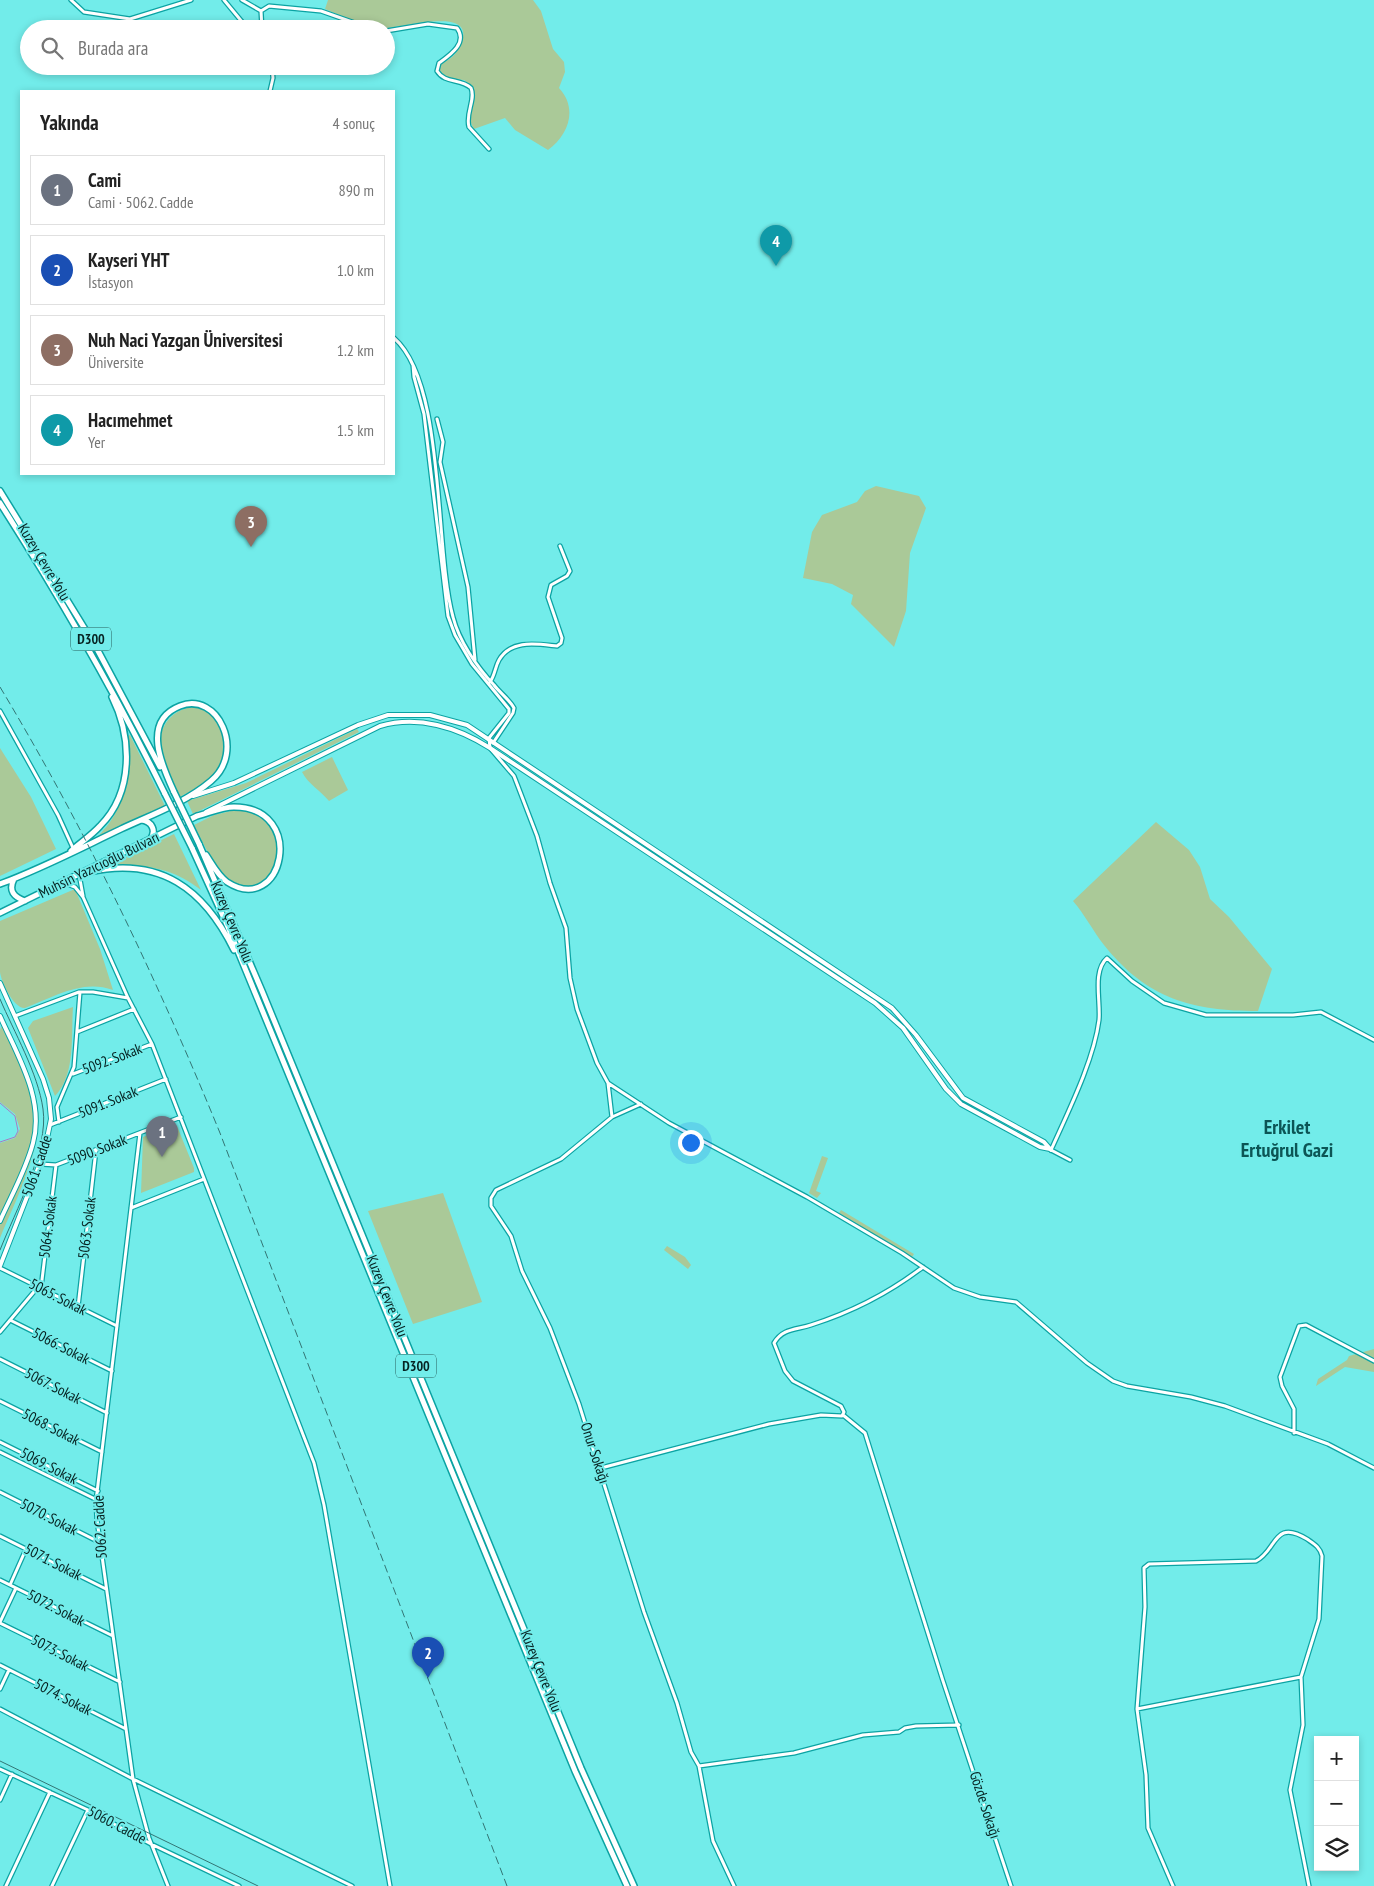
<!DOCTYPE html>
<html lang="tr">
<head>
<meta charset="utf-8">
<style>
  :root { --surface:#fff; --page:#f2f2f2; --text:#222; --muted:#767676; --line:#e0e0e0; --accent:#ba2948 }
  body { margin:0; font-family:"PT Sans Narrow",sans-serif; background:var(--page); color:var(--text) }
  .controls { position:absolute; right:15px; bottom:15px; display:grid; overflow:hidden; border-radius:0px; box-shadow:0 2px 8px #0003 }
  .controls button { width:45px; height:45px; display:grid; place-items:center; padding:0; border:0; border-bottom:1px solid var(--line); background:var(--surface); color:var(--text); font:25px sans-serif }
  .you { position:absolute; left:690px; top:1142px; width:18px; height:18px; margin:-12px; border:4px solid #fff; border-radius:50%; background:#1a73e8; box-shadow:0 0 0 8px #1a73e833 }
  .badge { display:grid; place-items:center; width:32px; height:32px; border-radius:50%; background:var(--accent); color:#fff; font-size:16px; font-weight:700 }
  .pin { position:absolute; translate:-50% -41px; filter:drop-shadow(0 1px 2px #0008) }
  .pin::after { content:''; position:absolute; top:26px; width:18px; height:15px; background:inherit; clip-path:polygon(0 0,100% 0,50% 100%) }
  .list { margin:0; padding:0; list-style:none }
  h2 { display:flex; justify-content:space-between; align-items:center; height:65px; margin:0; padding:0 20px; font-size:21px }
  h2 small { font-size:16px; font-weight:400; color:var(--muted) }
  .list li { display:grid; grid-template-columns:32px 1fr auto; gap:15px; align-items:center; box-sizing:border-box; height:70px; margin:0 10px 10px; padding:0 10px; border:1px solid var(--line); border-radius:0px }
  .list b { display:block; font-size:19px; white-space:nowrap }
  .list p { margin:0; font-size:16px; white-space:nowrap; color:var(--muted) }
  .list em { font-size:16px; font-style:normal; color:var(--muted) }
  .icon { flex:none; width:28px; height:28px; fill:none; stroke:currentColor; stroke-width:2; stroke-linecap:round; stroke-linejoin:round }
  .map { position:relative; flex:none; width:1374px; height:1886px; overflow:hidden }
  .search { position:absolute; background:var(--surface); box-shadow:0 2px 8px #0003; left:20px; top:20px; width:375px; height:55px; display:flex; align-items:center; gap:12px; box-sizing:border-box; padding:0 18px; border-radius:28px; color:var(--muted); font-size:19px }
  .panel { position:absolute; background:var(--surface); box-shadow:0 2px 8px #0003; left:20px; top:90px; width:375px; height:385px; border-radius:0px }
  .map>svg:first-child { display:block }
  .green { fill:#aac998 }
  .lines { fill:none; stroke-linecap:round; stroke-linejoin:round }
  .stream { stroke:#aa7bc0; stroke-width:1 }
  .minor-casing { stroke:#0ba3a3; stroke-width:5.5 }
  .tertiary-casing { stroke:#0ba3a3; stroke-width:6 }
  .trunk-casing { stroke:#0ba3a3; stroke-width:8 }
  .minor { stroke:#fff; stroke-width:3 }
  .tertiary { stroke:#fff; stroke-width:4 }
  .trunk { stroke:#fff; stroke-width:5 }
  .tram { stroke:#337574; stroke-width:1 }
  .rail { stroke:#337574; stroke-width:1; stroke-dasharray:8 4; stroke-linecap:butt }
  .trunk-bridge-casing { stroke:#0ba3a3; stroke-width:8; stroke-linecap:butt }
  .trunk-bridge { stroke:#fff; stroke-width:5 }
  .labels { text-anchor:middle; stroke-width:4; stroke-linejoin:round; paint-order:stroke }
  .shield { fill:#72ecea; stroke:#265f5d; stroke-width:1 }
  .shield-label { font-size:14px; font-weight:bold; fill:#062221 }
  .street-label { font-size:15px; fill:#062221; stroke:#72ecea }
  .district-label { font-size:20px; font-weight:bold; fill:#0c5555; stroke:#72ecea }
</style>
</head>
<body>
<div class="map">
<svg width="1374" height="1886" viewBox="0 0 1374 1886">
  <rect width="100%" height="100%" fill="#72ecea"/>
  <path class="green" d="M 328,0 L 533,0 L 541,11 L 553,49 L 564,62 L 565,72 L 559,88 C 578,108 569,135 548,150 L 515,130 L 505,118 L 474,129 C 464,114 478,103 473,87 L 464,80 L 448,79 L 438,69 L 440,64 C 448,61 453,57 458,50 C 486,0 395,31 380,28 C 361,24 343,17 325,9 Z
    M 876,486 L 919,496 L 926,508 L 910,553 L 906,611 L 894,647 L 851,604 L 853,595 L 832,584 L 803,578 L 812,532 L 822,515 L 857,502 L 865,491 Z
    M 197,707 C 227,717 234,759 210,779 C 202,787 190,791 180,797 C 169,773 147,740 171,717 C 178,710 187,707 197,707 Z
    M 357,729 L 359,732 L 193,814 L 187,801 L 246,783 Z
    M 130,735 L 165,806 L 96,840 C 98,835 106,828 110,822 C 127,797 133,766 128,736 Z
    M 0,748 L 31,797 L 56,849 L 0,876 Z
    M 332,757 L 348,790 L 329,801 C 321,791 308,784 302,772 Z
    M 235,810 C 255,810 276,823 278,844 C 279,852 277,861 276,868 C 272,873 267,879 262,882 C 229,906 205,846 194,825 L 214,815 Z
    M 1156,822 L 1189,850 L 1200,867 L 1210,899 L 1229,917 L 1272,969 L 1258,1011 C 1192,1011 1147,999 1104,945 C 1093,931 1085,915 1073,901 Z
    M 174,834 L 201,890 C 171,866 142,864 105,867 Z
    M 75,889 L 100,949 L 113,990 C 82,979 54,997 25,1008 C 14,1009 1,982 0,972 C 0,955 0,938 0,921 Z
    M 73,1007 C 71,1034 76,1075 55,1096 L 28,1028 L 33,1021 Z
    M 4,1021 C 14,1046 33,1077 37,1103 C 45,1145 16,1199 0,1238 L 0,1143 L 15,1138 L 20,1129 L 15,1114 L 0,1102 L 0,1030 Z
    M 173,1124 L 177,1126 L 194,1168 L 194,1172 L 141,1193 L 143,1137 Z
    M 822,1156 L 828,1158 L 816,1191 L 821,1193 L 817,1198 L 809,1193 Z
    M 443,1193 L 482,1302 L 413,1324 L 368,1211 Z
    M 841,1210 L 914,1254 L 912,1257 L 839,1213 Z
    M 667,1246 L 685,1257 L 691,1265 L 688,1269 L 664,1250 Z
    M 1374,1349 L 1374,1372 L 1345,1367 L 1316,1386 L 1318,1379 L 1347,1360 L 1349,1356 Z"/>
  <g class="lines">
    <path class="stream" d="M 0,1103 L 15,1116 L 18,1131 L 15,1137 L 0,1142"/>
    <g class="minor-casing">
      <path id="minor" d="M 71,0 L 84,12 L 130,19 L 191,0
        M 224,0 L 248,29
        M 242,0 L 261,11
        M 262,29 L 261,11 L 269,6 L 321,11 L 372,29
        M 386,31 L 428,24 L 457,28 C 468,43 450,55 439,63 L 437,71 C 445,84 460,78 471,88 C 476,100 465,113 469,127 L 489,149
        M 270,91 L 273,78 L 272,66
        M 394,338 C 446,383 434,548 453,617 C 459,641 477,667 494,685 C 500,693 509,699 514,708 L 513,713 L 493,743
        M 413,365 L 414,377 L 424,414 L 448,616 L 455,635 L 472,664 L 509,709 L 509,713 L 489,738 L 490,748 L 514,776 L 537,836 L 550,883 L 566,928 L 570,978 L 577,1009 L 597,1063 L 608,1083 L 669,1123 L 807,1197 L 902,1253 L 954,1288 L 980,1297 L 1016,1302 L 1087,1363 L 1113,1381 L 1127,1386 L 1191,1397 L 1225,1406 L 1328,1444 L 1374,1468
        M 437,419 L 443,442 L 440,462 L 468,587 L 475,660
        M 490,682 C 495,675 495,667 499,660 C 511,639 537,644 557,646 L 561,643 L 562,638 L 548,597 L 551,585 L 567,576 L 570,571 L 560,546
        M 0,711 L 58,815 L 73,848
        M 79,874 L 83,896
        M 64,883 L 75,887 L 83,897 L 128,998 L 152,1044 L 314,1463 L 324,1505 L 390,1886
        M 15,1016 L 79,992 L 93,992 L 128,998
        M 77,1032 L 134,1009
        M 73,1074 L 152,1044
        M 608,1083 L 612,1117
        M 641,1104 L 612,1117 L 561,1159 L 496,1190 L 491,1198 L 491,1206 L 511,1236 L 522,1271 L 550,1328 L 579,1404 L 644,1612 L 677,1703 L 691,1752 L 699,1766 L 713,1841 L 734,1886
        M 59,1122 L 57,1107 L 74,1067 L 80,992
        M 50,1125 L 166,1079
        M 140,1133 L 96,1501 L 97,1520 L 133,1779 L 149,1838 L 168,1886
        M 1070,1160 L 1051,1150 C 1068,1112 1094,1060 1099,1020 C 1101,1002 1092,971 1107,958 L 1132,981 L 1164,1003 L 1206,1015 L 1293,1015 L 1321,1012 L 1374,1040
        M 40,1164 L 56,1165 L 181,1117
        M 131,1208 L 204,1179
        M 0,1268 L 117,1326
        M 41,1288 L 56,1165
        M 78,1307 L 96,1150
        M 10,1320 L 112,1371
        M 0,1332 L 38,1287
        M 0,1359 L 107,1413
        M 0,1401 L 102,1452
        M 843,1415 L 865,1433 L 943,1681 L 1011,1886
        M 1294,1433 L 1294,1409 L 1282,1386 L 1280,1377 L 1299,1326 L 1306,1325 L 1374,1361
        M 0,1442 L 98,1491
        M 0,1452 L 97,1500
        M 601,1468 L 769,1424 L 821,1415 L 842,1416 L 844,1412 L 841,1406 L 793,1381 L 785,1371 L 774,1343 C 783,1328 796,1330 811,1325 C 852,1312 889,1293 923,1267
        M 0,1492 L 99,1542
        M 0,1536 L 106,1589
        M 0,1580 L 113,1636
        M 10,1585 L 26,1549
        M 0,1622 L 16,1588
        M 0,1623 L 120,1682
        M 0,1665 L 126,1729
        M 0,1689 L 9,1670
        M 0,1709 L 133,1779 L 352,1886
        M 1137,1709 L 1301,1677
        M 699,1766 L 794,1753 L 863,1735 L 899,1732 L 905,1728 L 916,1726 L 959,1725
        M 0,1769 L 88,1810 L 151,1844 L 239,1886
        M 0,1800 L 12,1774
        M 6,1886 L 50,1792
        M 52,1886 L 88,1810
        M 1173,1886 L 1148,1828 L 1146,1775 L 1137,1709 L 1145,1607 L 1144,1568 L 1149,1564 L 1256,1561 C 1277,1551 1273,1518 1307,1539 C 1314,1544 1320,1547 1322,1556 L 1319,1619 L 1301,1677 L 1303,1725 L 1290,1790 L 1309,1886"/>
    </g>
    <g class="tertiary-casing">
      <path id="tertiary" d="M 193,796 L 234,783 L 358,725 L 388,715 L 430,715 L 467,725 L 892,1008 L 916,1035 L 963,1098 L 1044,1142 L 1051,1150
        M 206,812 L 380,726 C 418,715 457,727 490,748 L 875,1003 L 903,1028 L 946,1089 L 961,1104 L 1040,1147 L 1050,1149
        M 0,983 L 43,1079 L 49,1098 L 51,1119 L 44,1153 L 0,1266
        M 0,1016 C 17,1055 45,1099 33,1143 C 26,1170 11,1196 0,1221"/>
    </g>
    <g class="trunk-casing">
      <path id="trunk" d="M 0,491 L 96,647 L 160,767
        M 0,503 C 60,597 116,694 165,794
        M 141,820 C 152,821 157,831 150,840
        M 199,844 L 262,991 L 581,1768 L 634,1886
        M 192,848 L 228,927 L 575,1771 L 627,1886
        M 71,851 C 80,843 92,835 100,826 C 134,792 132,737 112,697
        M 89,872 C 160,856 204,889 234,950
        M 14,879 C 8,891 14,897 25,901
        M 0,884 C 41,869 81,848 121,829 C 151,815 185,803 211,781 C 246,752 218,691 180,706 C 141,721 162,766 174,792
        M 0,913 L 197,816 C 209,813 222,807 234,807 C 308,807 283,918 227,882 C 218,876 212,864 206,855"/>
    </g>
    <use href="#minor" class="minor"/>
    <use href="#tertiary" class="tertiary"/>
    <use href="#trunk" class="trunk"/>
    <path class="tram" d="M 0,999 C 14,1032 38,1073 43,1109 C 49,1149 15,1212 0,1250
      M 0,1761 L 258,1886"/>
    <path class="rail" d="M 0,687 C 86,830 157,979 220,1133 L 507,1886"/>
    <g class="trunk-bridge-casing">
      <path id="trunk-bridge" d="M 174,792 L 199,844
        M 165,794 L 192,848"/>
    </g>
    <use href="#trunk-bridge" class="trunk-bridge"/>
  </g>
  <g class="labels">
    <g class="shield">
      <rect x="71" y="627.5" width="40" height="23" rx="4"/>
      <rect x="396" y="1354.5" width="40" height="23" rx="4"/>
    </g>
    <g class="shield-label">
      <text x="91" y="644">D300</text>
      <text x="416" y="1371">D300</text>
    </g>
    <g class="street-label">
      <text transform="translate(44 562) rotate(59)" y="5">Kuzey Çevre Yolu</text>
      <text transform="translate(99 865) rotate(-26)" y="5">Muhsin Yazıcıoğlu Bulvarı</text>
      <text transform="translate(232 922) rotate(67)" y="5">Kuzey Çevre Yolu</text>
      <text transform="translate(112 1059) rotate(-21)" y="5">5092. Sokak</text>
      <text transform="translate(108 1102) rotate(-22)" y="5">5091. Sokak</text>
      <text transform="translate(97 1150) rotate(-21)" y="5">5090. Sokak</text>
      <text transform="translate(37 1166) rotate(-71)" y="5">5061. Cadde</text>
      <text transform="translate(48 1227) rotate(-83)" y="5">5064. Sokak</text>
      <text transform="translate(87 1228) rotate(-83)" y="5">5063. Sokak</text>
      <text transform="translate(387 1296) rotate(68)" y="5">Kuzey Çevre Yolu</text>
      <text transform="translate(58 1297) rotate(27)" y="5">5065. Sokak</text>
      <text transform="translate(61 1346) rotate(27)" y="5">5066. Sokak</text>
      <text transform="translate(53 1386) rotate(27)" y="5">5067. Sokak</text>
      <text transform="translate(51 1427) rotate(27)" y="5">5068. Sokak</text>
      <text transform="translate(595 1453) rotate(72)" y="5">Onur Sokağı</text>
      <text transform="translate(49 1466) rotate(27)" y="5">5069. Sokak</text>
      <text transform="translate(49 1517) rotate(27)" y="5">5070. Sokak</text>
      <text transform="translate(100 1527) rotate(-93)" y="5">5062. Cadde</text>
      <text transform="translate(53 1562) rotate(27)" y="5">5071. Sokak</text>
      <text transform="translate(56 1608) rotate(27)" y="5">5072. Sokak</text>
      <text transform="translate(60 1653) rotate(27)" y="5">5073. Sokak</text>
      <text transform="translate(541 1671) rotate(68)" y="5">Kuzey Çevre Yolu</text>
      <text transform="translate(63 1697) rotate(27)" y="5">5074. Sokak</text>
      <text transform="translate(985 1805) rotate(72)" y="5">Gözde Sokağı</text>
      <text transform="translate(117 1825) rotate(28)" y="5">5060. Cadde</text>
    </g>
    <g class="district-label">
      <text x="1287" y="1134">Erkilet<tspan x="1287" dy="23">Ertuğrul Gazi</tspan></text>
    </g>
  </g>
</svg>
<div class="controls">
<button>+</button>
<button>−</button>
<button><svg class="icon" aria-label="layers" viewBox="0 0 24 24"><path d="M12 4l9 5-9 5-9-5zM3 14l9 5 9-5"/></svg></button>
</div>
<div class="you"></div>
<div class="pin badge" style="left:162px;top:1157px;background:#6b7280">1</div>
<div class="pin badge" style="left:428px;top:1678px;background:#1a4fb4">2</div>
<div class="pin badge" style="left:251px;top:547px;background:#8d6e63">3</div>
<div class="pin badge" style="left:776px;top:266px;background:#0f9aa8">4</div>
<div class="search"><svg class="icon" aria-label="search" viewBox="0 0 24 24"><circle cx="10" cy="10" r="6"/><path d="M15 15l6 6"/></svg>Burada ara</div>
<section class="panel">
<h2>Yakında<small>4 sonuç</small></h2>
<ul class="list">
<li><span class="badge" style="background:#6b7280">1</span><div><b>Cami</b><p>Cami · 5062. Cadde</p></div><em>890 m</em></li>
<li><span class="badge" style="background:#1a4fb4">2</span><div><b>Kayseri YHT</b><p>İstasyon</p></div><em>1.0 km</em></li>
<li><span class="badge" style="background:#8d6e63">3</span><div><b>Nuh Naci Yazgan Üniversitesi</b><p>Üniversite</p></div><em>1.2 km</em></li>
<li><span class="badge" style="background:#0f9aa8">4</span><div><b>Hacımehmet</b><p>Yer</p></div><em>1.5 km</em></li>
</ul>
</section>
</div>
</body>
</html>
